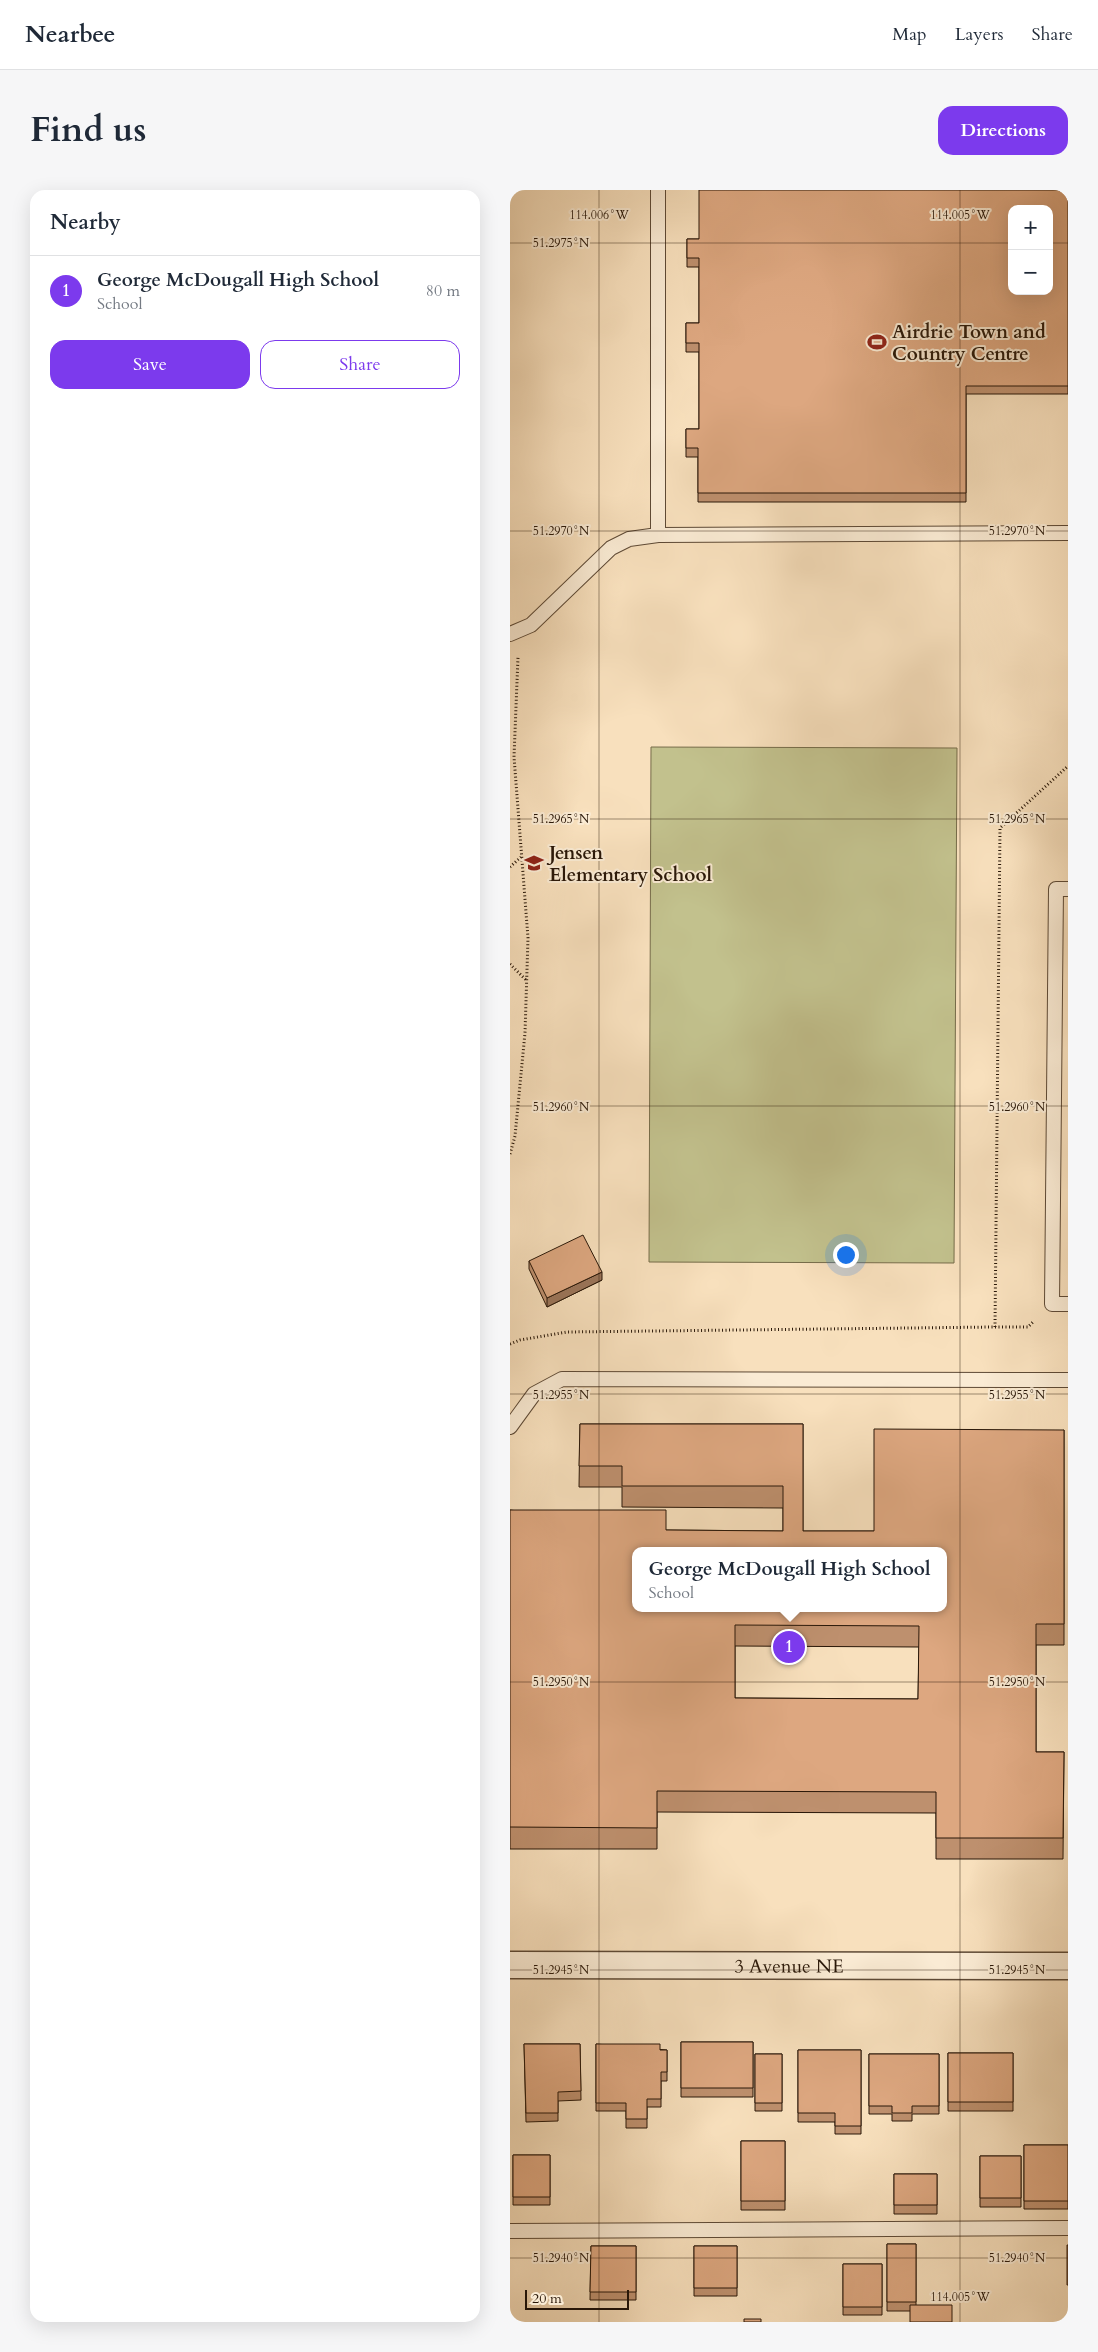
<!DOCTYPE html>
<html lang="en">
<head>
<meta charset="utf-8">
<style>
  :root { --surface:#fff; --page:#f6f6f7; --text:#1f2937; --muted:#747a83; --line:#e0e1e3; --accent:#7c3aed }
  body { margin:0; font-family:Cardo,serif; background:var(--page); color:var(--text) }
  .controls { position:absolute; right:15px; top:15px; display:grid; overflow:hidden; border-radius:10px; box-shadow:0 5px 20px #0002 }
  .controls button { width:45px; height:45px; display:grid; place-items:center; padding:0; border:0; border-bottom:1px solid var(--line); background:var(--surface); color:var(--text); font:25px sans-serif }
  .scale { position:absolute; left:15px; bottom:12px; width:104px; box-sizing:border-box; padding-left:5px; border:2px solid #291708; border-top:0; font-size:14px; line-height:18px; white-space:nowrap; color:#291708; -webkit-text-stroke:4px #faebd4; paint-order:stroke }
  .you { position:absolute; left:335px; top:1064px; width:18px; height:18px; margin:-12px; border:4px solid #fff; border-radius:50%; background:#1a73e8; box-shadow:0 0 0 8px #1a73e833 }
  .badge { display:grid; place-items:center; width:32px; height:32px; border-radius:50%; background:var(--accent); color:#fff; font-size:16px; font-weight:700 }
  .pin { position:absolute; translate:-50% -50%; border:2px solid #fff; box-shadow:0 1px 5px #0006 }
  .popup { position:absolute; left:122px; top:1357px; width:315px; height:65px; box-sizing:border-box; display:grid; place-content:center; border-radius:10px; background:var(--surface); filter:drop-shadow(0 1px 4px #0005); font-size:16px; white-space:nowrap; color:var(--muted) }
  .popup b { font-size:19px; color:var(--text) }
  .popup::after { content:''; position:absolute; left:50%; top:100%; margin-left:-10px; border:10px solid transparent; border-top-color:var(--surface) }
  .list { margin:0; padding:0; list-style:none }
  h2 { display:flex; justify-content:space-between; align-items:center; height:65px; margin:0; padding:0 20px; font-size:21px }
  h2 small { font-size:16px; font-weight:400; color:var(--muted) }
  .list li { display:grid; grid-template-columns:32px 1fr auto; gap:15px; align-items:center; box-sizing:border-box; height:70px; padding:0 20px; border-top:1px solid var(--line) }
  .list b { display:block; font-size:19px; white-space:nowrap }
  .list p { margin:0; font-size:16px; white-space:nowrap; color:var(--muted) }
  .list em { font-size:16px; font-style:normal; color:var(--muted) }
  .actions { display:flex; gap:10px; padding:15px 20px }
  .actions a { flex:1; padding:11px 0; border:1px solid var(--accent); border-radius:15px; text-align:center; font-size:18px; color:var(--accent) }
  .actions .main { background:var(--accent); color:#fff }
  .map { position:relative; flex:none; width:558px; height:2132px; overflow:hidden; border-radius:15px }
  header { display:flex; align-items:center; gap:30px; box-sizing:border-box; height:70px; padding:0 25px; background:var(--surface); border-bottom:1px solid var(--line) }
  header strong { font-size:24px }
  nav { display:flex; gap:28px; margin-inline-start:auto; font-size:18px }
  .intro { display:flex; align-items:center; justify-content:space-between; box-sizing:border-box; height:120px; padding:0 30px }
  h1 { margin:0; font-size:35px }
  .button { padding:12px 22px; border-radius:15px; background:var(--accent); color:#fff; font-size:18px; font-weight:700 }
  main { display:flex; gap:30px; padding:0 30px }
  aside { flex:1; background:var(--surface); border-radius:15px; box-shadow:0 5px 20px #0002 }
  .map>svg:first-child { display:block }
  .green { fill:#c2c18d; stroke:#766c4a }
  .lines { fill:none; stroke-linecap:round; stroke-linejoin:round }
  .lane-casing { stroke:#5d4935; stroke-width:16 }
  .street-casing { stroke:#5d4935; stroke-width:29 }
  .path { stroke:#291708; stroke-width:3; stroke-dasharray:1 2.5; stroke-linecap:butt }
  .lane { stroke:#faebd4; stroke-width:14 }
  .street { stroke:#faebd4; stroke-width:26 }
  .wall { fill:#be906e; stroke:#291708; fill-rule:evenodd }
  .shaded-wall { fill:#9b755a; stroke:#291708 }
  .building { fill:#dda780; stroke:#291708; fill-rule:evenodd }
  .ticks { fill:none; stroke:#291708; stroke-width:1; stroke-opacity:0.45 }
  .labels { text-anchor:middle; stroke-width:4; stroke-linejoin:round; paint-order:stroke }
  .poi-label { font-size:19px; font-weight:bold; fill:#291708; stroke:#faebd4; text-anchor:start }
  .street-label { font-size:19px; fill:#291708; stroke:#faebd4 }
  .ticks-label { font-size:12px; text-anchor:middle; fill:#291708; stroke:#faebd4; stroke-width:4; stroke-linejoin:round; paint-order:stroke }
</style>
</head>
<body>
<header>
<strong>Nearbee</strong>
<nav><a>Map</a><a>Layers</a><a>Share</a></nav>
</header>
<div class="intro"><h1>Find us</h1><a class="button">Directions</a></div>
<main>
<aside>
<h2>Nearby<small></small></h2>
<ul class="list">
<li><span class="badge">1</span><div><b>George McDougall High School</b><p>School</p></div><em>80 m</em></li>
</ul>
<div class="actions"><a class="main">Save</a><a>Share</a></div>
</aside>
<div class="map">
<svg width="558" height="2132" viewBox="0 0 558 2132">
  <rect width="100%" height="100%" fill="#f8e0bd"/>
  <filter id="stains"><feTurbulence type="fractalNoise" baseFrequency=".004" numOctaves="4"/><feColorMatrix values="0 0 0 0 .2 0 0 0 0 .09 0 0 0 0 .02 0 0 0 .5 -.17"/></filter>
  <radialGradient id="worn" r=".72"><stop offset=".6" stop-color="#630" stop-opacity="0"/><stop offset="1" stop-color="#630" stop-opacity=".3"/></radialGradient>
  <path class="green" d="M 141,557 L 447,558 L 444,1073 L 139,1072 Z"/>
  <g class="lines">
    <g class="lane-casing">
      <path id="lane" d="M 148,0 L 148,345
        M 0,444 L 21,435 L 101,358 L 119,349 L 148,345 L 558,343
        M 558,699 L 546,699 L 542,1114 L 558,1114
        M 0,1237 L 24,1204 L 52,1189 L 558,1190
        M 0,2041 L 558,2038"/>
    </g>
    <g class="street-casing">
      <g id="street">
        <path id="s1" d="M 0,1775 L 558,1776"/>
      </g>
    </g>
    <path class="path" d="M 0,677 L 11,667
      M 0,774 L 16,790
      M 0,964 L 5,946 L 15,843 L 18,748 L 4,567 L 8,467
      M 485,1137 L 518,1137 L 524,1131
      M 0,1154 L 10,1150 L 57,1142 L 485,1137 L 490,638 L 558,576"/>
    <use href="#lane" class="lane"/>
    <use href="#street" class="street"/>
  </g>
  <path class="wall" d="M 558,0 L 558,204 L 456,204 L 456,312 L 188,312 L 188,267 L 176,267 L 176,239 L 189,239 L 189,162 L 176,162 L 176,133 L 189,133 L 189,77 L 177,77 L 177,49 L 189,49 Z
    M 19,1071 L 92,1090 L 37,1117 L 19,1079 Z
    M 70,1234 L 293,1234 L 293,1341 L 364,1341 L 554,1240 L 554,1455 L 526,1455 L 526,1562 L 554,1562 L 553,1669 L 426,1669 L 426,1623 L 147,1622 L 147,1659 L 0,1659 L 0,1320 L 156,1340 L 273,1341 L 273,1318 L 112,1317 L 112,1297 L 69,1297 ZM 225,1456 L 409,1457 L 408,1509 L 225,1508 Z
    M 171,1852 L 243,1852 L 243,1907 L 171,1907 Z
    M 14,1854 L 70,1854 L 71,1910 L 48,1911 L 48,1931 L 16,1932 Z
    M 86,1854 L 157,1860 L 157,1891 L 151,1891 L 151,1917 L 137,1917 L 137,1938 L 116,1938 L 116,1921 L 86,1921 Z
    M 288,1860 L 351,1860 L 351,1944 L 325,1944 L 325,1932 L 288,1932 Z
    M 438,1863 L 503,1863 L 503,1921 L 438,1921 Z
    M 245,1864 L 272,1864 L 272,1921 L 245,1921 Z
    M 359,1864 L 429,1864 L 429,1924 L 402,1924 L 402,1931 L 382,1931 L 382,1924 L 359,1924 Z
    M 231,1951 L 275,1951 L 275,2020 L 231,2020 Z
    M 514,1955 L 558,1955 L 558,2019 L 514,2019 Z
    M 3,1965 L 40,1965 L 40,2015 L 3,2015 Z
    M 470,1966 L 511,1966 L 511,2017 L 470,2017 Z
    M 384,1984 L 427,1984 L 427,2024 L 384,2024 Z
    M 377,2054 L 406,2054 L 406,2115 L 400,2121 L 377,2121 Z
    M 81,2056 L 126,2056 L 126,2110 L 80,2110 Z
    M 184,2056 L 227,2056 L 227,2106 L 184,2106 Z
    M 333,2074 L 372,2074 L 372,2125 L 333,2125 Z"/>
  <path class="shaded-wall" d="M 92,1082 L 92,1090 L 37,1117 L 37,1108 Z"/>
  <path class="building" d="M 189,0 L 558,0 L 558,196 L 456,196 L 456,303 L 188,303 L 188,258 L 176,258 L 176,239 L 189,239 L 189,153 L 176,153 L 176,133 L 189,133 L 189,68 L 177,68 L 177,49 L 189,49 ZM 502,19 L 539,19 L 539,101 L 502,101 Z
    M 73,1045 L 92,1082 L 37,1108 L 19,1071 Z
    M 70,1234 L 293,1234 L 293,1341 L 364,1341 L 364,1239 L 554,1240 L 554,1434 L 526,1434 L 526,1562 L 554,1562 L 553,1648 L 426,1648 L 426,1602 L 147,1601 L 147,1638 L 0,1637 L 0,1320 L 156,1320 L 156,1340 L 273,1341 L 273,1296 L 112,1296 L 112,1276 L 69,1276 ZM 125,1361 L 433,1361 L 433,1418 L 125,1418 ZM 225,1435 L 409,1436 L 408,1509 L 225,1508 Z
    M 171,1852 L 243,1852 L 243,1898 L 171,1898 Z
    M 14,1854 L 70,1854 L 71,1901 L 48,1902 L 48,1923 L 16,1923 Z
    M 86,1854 L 150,1854 L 150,1860 L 157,1860 L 157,1882 L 151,1882 L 151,1909 L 137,1909 L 137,1929 L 116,1929 L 116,1913 L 86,1913 Z
    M 288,1860 L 351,1860 L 351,1936 L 325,1936 L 325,1923 L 288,1923 Z
    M 438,1863 L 503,1863 L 503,1912 L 438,1912 Z
    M 245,1864 L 272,1864 L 272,1913 L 245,1913 Z
    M 359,1864 L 429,1864 L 429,1916 L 402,1916 L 402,1923 L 382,1923 L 382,1916 L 359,1916 Z
    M 231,1951 L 275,1951 L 275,2011 L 231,2011 Z
    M 514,1955 L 558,1955 L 558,2011 L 514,2011 Z
    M 3,1965 L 40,1965 L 40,2007 L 3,2007 Z
    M 470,1966 L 511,1966 L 511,2008 L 470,2008 Z
    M 384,1984 L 427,1984 L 427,2015 L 384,2015 Z
    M 377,2054 L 406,2054 L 406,2112 L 377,2112 Z
    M 557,2055 L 558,2055 L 558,2095 L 557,2095 Z
    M 81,2056 L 126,2056 L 126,2102 L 80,2102 Z
    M 184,2056 L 227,2056 L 227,2098 L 184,2098 Z
    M 333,2074 L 372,2074 L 372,2117 L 333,2117 Z
    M 400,2115 L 442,2115 L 442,2132 L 400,2132 Z
    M 234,2129 L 251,2129 L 251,2132 L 234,2132 Z"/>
  <path class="ticks" d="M 89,0 L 89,2132M 450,0 L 450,2132M 0,53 L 502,53M 539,53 L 558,53M 0,341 L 558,341M 0,629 L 558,629M 0,916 L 558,916M 0,1204 L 558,1204M 0,1492 L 558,1492M 0,1780 L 558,1780M 0,2068 L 558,2068"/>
  <defs>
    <g id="stadium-bare" transform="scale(1.5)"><path d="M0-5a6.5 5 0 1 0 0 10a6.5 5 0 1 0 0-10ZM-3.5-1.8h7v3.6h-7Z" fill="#8f2418" stroke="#faebd4" stroke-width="2.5" paint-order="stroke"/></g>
    <g id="school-bare" transform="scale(1.5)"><path d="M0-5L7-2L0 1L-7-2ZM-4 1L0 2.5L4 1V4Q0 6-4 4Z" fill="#8f2418" stroke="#faebd4" stroke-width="2.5" paint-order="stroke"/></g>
  </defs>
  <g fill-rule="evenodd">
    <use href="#stadium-bare" x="367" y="152"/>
    <use href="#school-bare" x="24" y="673"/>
  </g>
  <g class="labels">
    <g class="poi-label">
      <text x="382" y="148">Airdrie Town and<tspan x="382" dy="22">Country Centre</tspan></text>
      <text x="39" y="669">Jensen<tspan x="39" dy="22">Elementary School</tspan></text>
    </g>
    <g class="street-label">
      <text dy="7" stroke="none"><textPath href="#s1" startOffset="279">3 Avenue NE</textPath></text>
    </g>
  </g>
  <g class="ticks-label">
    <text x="89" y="29">114.006°W</text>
    <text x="450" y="29">114.005°W</text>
    <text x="51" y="57">51.2975°N</text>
    <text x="51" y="345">51.2970°N</text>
    <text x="507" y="345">51.2970°N</text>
    <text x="51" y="633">51.2965°N</text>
    <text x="507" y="633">51.2965°N</text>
    <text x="51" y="921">51.2960°N</text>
    <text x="507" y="921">51.2960°N</text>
    <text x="51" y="1209">51.2955°N</text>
    <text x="507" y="1209">51.2955°N</text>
    <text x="51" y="1496">51.2950°N</text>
    <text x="507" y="1496">51.2950°N</text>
    <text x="51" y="1784">51.2945°N</text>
    <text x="507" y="1784">51.2945°N</text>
    <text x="51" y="2072">51.2940°N</text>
    <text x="507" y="2072">51.2940°N</text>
    <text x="450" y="2111">114.005°W</text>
  </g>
  <rect width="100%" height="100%" filter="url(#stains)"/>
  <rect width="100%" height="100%" fill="url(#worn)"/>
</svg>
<div class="controls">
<button>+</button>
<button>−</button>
</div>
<div class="scale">20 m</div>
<div class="you"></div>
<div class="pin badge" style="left:279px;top:1457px">1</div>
<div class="popup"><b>George McDougall High School</b>School</div>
</div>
</main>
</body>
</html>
